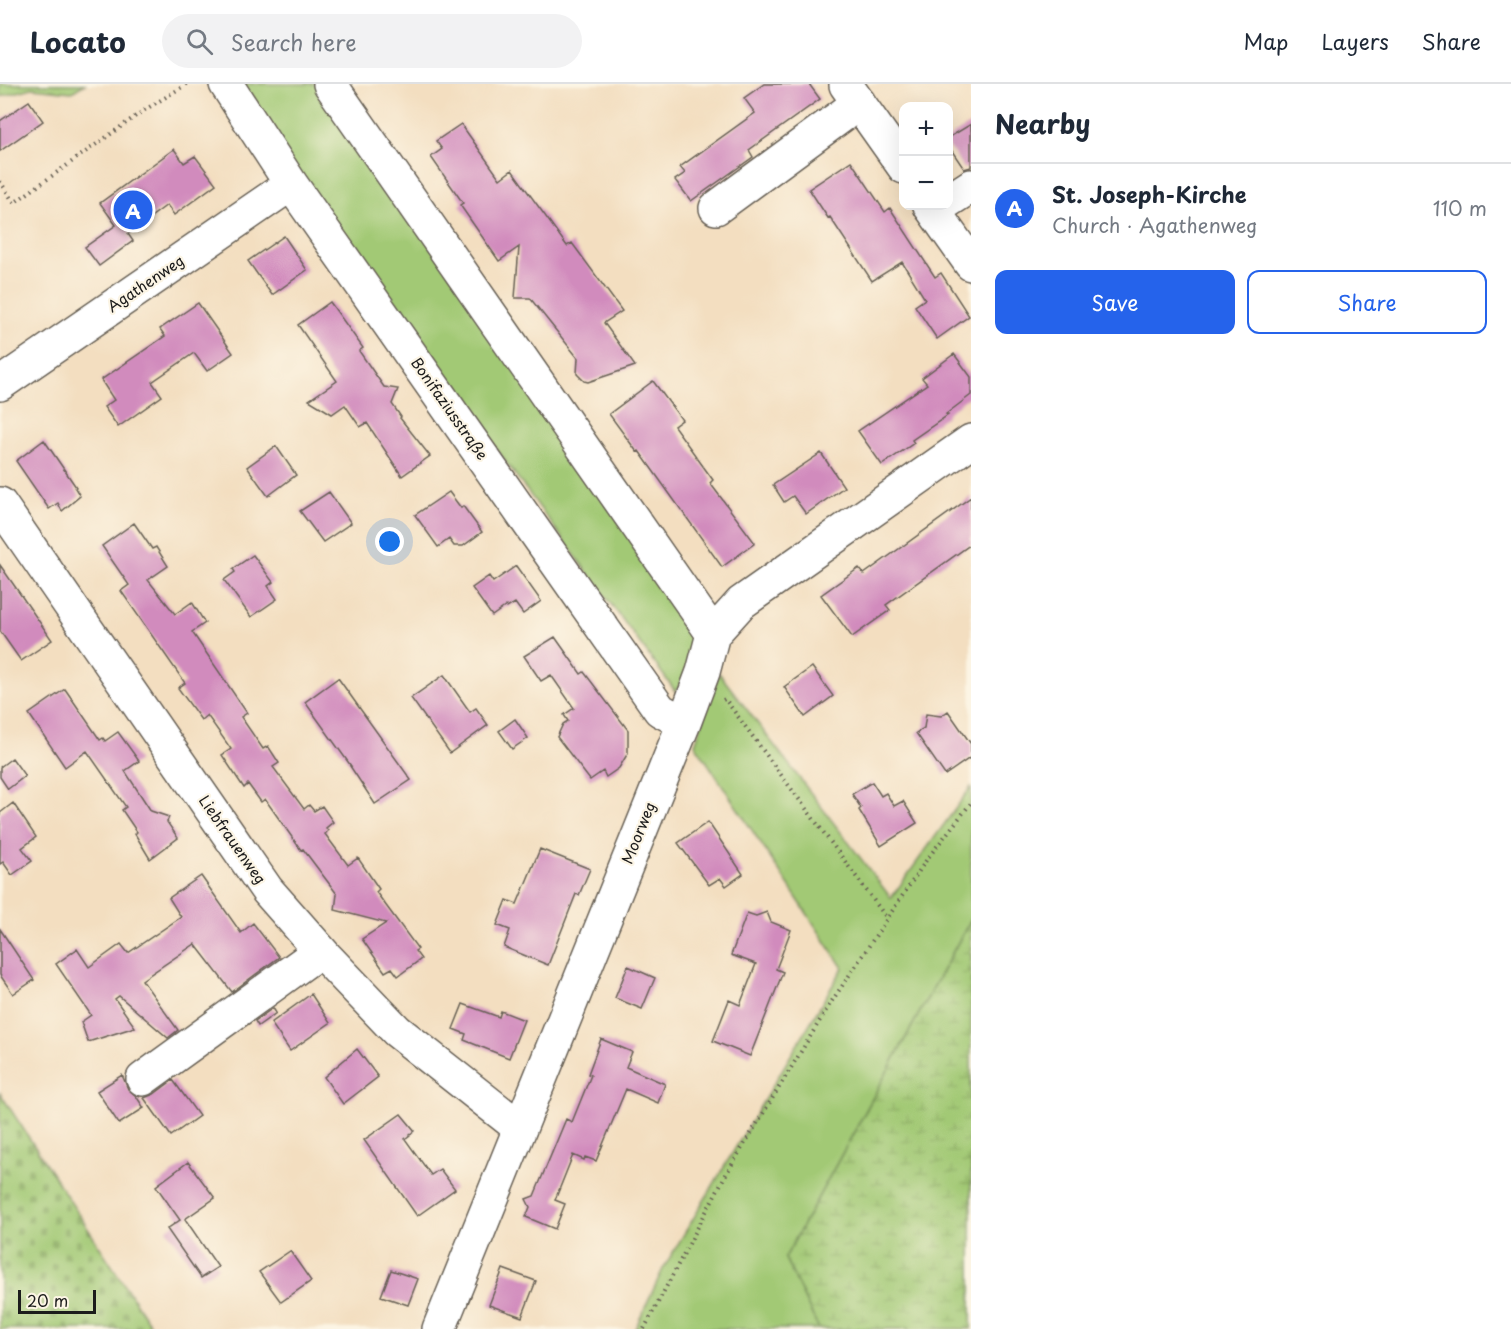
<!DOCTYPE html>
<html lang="en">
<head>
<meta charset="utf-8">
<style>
  :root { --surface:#fff; --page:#f2f2f3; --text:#1f2937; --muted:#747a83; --line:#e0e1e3; --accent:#2563eb }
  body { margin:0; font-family:"Playpen Sans",sans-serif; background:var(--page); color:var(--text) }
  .controls { position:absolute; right:18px; top:18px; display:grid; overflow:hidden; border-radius:12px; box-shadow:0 6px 24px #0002 }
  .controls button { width:54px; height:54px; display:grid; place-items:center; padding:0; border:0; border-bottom:2px solid var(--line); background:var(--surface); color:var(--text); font:30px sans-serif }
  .scale { position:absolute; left:18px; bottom:15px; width:78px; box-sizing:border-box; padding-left:6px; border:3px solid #1c1c1c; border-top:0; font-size:16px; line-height:21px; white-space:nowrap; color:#1c1c1c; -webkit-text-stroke:4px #fcf5e5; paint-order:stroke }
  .you { position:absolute; left:390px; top:458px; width:21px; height:21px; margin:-15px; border:4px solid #fff; border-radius:50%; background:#1a73e8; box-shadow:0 0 0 9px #1a73e833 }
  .badge { display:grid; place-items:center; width:39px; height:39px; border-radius:50%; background:var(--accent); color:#fff; font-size:20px; font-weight:700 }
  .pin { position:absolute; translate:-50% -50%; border:3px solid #fff; box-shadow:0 2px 6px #0006 }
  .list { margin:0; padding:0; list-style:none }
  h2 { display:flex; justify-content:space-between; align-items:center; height:78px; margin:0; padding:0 24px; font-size:26px }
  h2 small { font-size:20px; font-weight:400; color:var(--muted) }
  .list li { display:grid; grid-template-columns:39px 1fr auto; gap:18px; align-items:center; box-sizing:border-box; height:90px; padding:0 24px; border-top:2px solid var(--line) }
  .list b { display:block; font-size:22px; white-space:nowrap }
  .list p { margin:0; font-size:20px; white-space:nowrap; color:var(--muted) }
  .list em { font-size:20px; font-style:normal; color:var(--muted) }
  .actions { display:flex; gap:12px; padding:18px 24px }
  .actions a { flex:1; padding:14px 0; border:2px solid var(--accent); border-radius:12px; text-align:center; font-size:21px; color:var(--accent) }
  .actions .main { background:var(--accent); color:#fff }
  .icon { flex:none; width:33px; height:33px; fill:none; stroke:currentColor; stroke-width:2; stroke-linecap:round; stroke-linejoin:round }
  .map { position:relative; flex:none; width:971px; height:1245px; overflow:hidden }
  header { display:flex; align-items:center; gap:36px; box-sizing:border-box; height:84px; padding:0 30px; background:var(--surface); border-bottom:2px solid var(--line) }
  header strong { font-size:28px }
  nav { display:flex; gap:33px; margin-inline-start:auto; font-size:21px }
  .search { width:420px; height:54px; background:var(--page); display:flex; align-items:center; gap:15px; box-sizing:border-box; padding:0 21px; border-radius:33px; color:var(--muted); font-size:22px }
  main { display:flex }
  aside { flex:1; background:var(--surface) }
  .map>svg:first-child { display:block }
  .green { fill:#a2c974; stroke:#5f7248; stroke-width:1.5 }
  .wetland { fill:url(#wetland-marsh); stroke:#5f7248; stroke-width:1.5 }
  .cemetery { fill:url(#cemetery-stones); stroke:#5f7248; stroke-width:1.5 }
  .building { fill:#d18bbd }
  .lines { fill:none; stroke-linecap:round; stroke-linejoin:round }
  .minor-casing { stroke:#676055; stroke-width:36 }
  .path { stroke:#676055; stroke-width:4; stroke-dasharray:1.5 4.5; stroke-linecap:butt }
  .minor { stroke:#fff; stroke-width:33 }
  .labels { text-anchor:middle; stroke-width:4.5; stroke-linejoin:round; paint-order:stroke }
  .street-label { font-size:15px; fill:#1c1c1c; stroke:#fcf5e5 }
</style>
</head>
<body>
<header>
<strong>Locato</strong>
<div class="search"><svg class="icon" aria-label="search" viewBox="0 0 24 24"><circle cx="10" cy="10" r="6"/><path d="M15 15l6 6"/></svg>Search here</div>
<nav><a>Map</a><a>Layers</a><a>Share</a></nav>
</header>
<main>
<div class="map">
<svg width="971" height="1245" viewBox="0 0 971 1245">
  <defs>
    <pattern id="wetland-marsh" width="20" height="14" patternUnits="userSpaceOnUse" patternTransform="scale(1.5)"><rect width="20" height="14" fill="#a2c974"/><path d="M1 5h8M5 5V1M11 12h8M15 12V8" fill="none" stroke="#8bac64"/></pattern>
    <pattern id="cemetery-stones" width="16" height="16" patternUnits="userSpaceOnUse" patternTransform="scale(1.5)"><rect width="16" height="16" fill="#a2c974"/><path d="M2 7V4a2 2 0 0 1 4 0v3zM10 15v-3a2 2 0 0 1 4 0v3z" fill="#8bac64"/></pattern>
  </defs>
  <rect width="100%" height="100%" fill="#fcf5e5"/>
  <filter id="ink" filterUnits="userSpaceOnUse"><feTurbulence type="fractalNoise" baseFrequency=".0167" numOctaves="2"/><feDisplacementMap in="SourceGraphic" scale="12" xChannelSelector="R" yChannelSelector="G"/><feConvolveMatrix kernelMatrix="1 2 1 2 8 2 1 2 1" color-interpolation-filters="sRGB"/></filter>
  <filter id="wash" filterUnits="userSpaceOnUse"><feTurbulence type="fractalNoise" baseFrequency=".008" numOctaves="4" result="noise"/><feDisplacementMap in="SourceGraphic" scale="24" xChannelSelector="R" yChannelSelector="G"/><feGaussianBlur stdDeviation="1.35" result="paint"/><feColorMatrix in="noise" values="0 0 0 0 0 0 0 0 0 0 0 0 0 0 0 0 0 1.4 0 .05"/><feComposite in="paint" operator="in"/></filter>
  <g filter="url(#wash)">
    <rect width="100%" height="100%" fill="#f3dec0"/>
    <path class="green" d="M 0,0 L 85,0 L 72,8 L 32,4 L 0,13 Z
      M 231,0 L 321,0 L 696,549 L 690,580 L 676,608 L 295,93 Z
      M 719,589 L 891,814 L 971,703 L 971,835 L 785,1174 L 819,1245 L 635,1245 L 663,1185 L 843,884 L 695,660 Z"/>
    <path class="wetland" d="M 971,835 L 971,1245 L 819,1245 L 785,1174 Z"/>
    <path class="cemetery" d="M 0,1009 L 153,1245 L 0,1245 Z"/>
    <g id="blocks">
      <path class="building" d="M 764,0 L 809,0 L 820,15 L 749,66 L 753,73 L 691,117 L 675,96 L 685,89 L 680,83 L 755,29 L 744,14 Z
        M 29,17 L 43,37 L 0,67 L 0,37 Z
        M 461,40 L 500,95 L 512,86 L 567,162 L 572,159 L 622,227 L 604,239 L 635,282 L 588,298 L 584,297 L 577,290 L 578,274 L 530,214 L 515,214 L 519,163 L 499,177 L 460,121 L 463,119 L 431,73 L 442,65 L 436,57 Z
        M 971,40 L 971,83 L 964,85 L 948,61 L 948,54 Z
        M 174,65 L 184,79 L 195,72 L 216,100 L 174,131 L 167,121 L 128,150 L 133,157 L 99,182 L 85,163 L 116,141 L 100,119 Z
        M 851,77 L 885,128 L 890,124 L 935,193 L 941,189 L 969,232 L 937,255 L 915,222 L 925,215 L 902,178 L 872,197 L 830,133 L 828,134 L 809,105 Z
        M 284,152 L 307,186 L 272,211 L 248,177 Z
        M 330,218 L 363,264 L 359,267 L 384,303 L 398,305 L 392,320 L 401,333 L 400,334 L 430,372 L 402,392 L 367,339 L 360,343 L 345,321 L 332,330 L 309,316 L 337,297 L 298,241 Z
        M 198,219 L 233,269 L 207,287 L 194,269 L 152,298 L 162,312 L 118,343 L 104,323 L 114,316 L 101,296 L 165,252 L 160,245 Z
        M 954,270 L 971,293 L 971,311 L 946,330 L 948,331 L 912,356 L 914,359 L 882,381 L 858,347 L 927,300 L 922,294 Z
        M 653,297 L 682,336 L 674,342 L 713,396 L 710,399 L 755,459 L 722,483 L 639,367 L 637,368 L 609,330 Z
        M 44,356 L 76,403 L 75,404 L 80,412 L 62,427 L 58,419 L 49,425 L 16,377 Z
        M 276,362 L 296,391 L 268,412 L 247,383 Z
        M 821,369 L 844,403 L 806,430 L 793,412 L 784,418 L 773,401 Z
        M 329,408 L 351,439 L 323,458 L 300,427 Z
        M 449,408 L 461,424 L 463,422 L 482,448 L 463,462 L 454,462 L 449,455 L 438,463 L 415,431 Z
        M 971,413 L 971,460 L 886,521 L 890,526 L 852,553 L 821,511 L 859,484 L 864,490 Z
        M 134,439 L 152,465 L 156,463 L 168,482 L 148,496 L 175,530 L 192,518 L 205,539 L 192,548 L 247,629 L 241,633 L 263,665 L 268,662 L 279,679 L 273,683 L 304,725 L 309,721 L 314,727 L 322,722 L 333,738 L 326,744 L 328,747 L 325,750 L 348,781 L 358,774 L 379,805 L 376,808 L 418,865 L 415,867 L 421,875 L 398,892 L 392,884 L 385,888 L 362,855 L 386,839 L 335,826 L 337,810 L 303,765 L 301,766 L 265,715 L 261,718 L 248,700 L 244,704 L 222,671 L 231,665 L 207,631 L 201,636 L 178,604 L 185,599 L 121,507 L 129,501 L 102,462 Z
        M 253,471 L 273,498 L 268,502 L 277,515 L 251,533 L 224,496 L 235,488 L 233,485 Z
        M 0,481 L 52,556 L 21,577 L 0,547 Z
        M 516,482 L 541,517 L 523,530 L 515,519 L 507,524 L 506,522 L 492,532 L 472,504 L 489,492 L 493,498 Z
        M 555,553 L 581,590 L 584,588 L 628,646 L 628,669 L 619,684 L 606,693 L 603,687 L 590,696 L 557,653 L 563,640 L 568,637 L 564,631 L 574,624 L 551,591 L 541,597 L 524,572 Z
        M 812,583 L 833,612 L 805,633 L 784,603 Z
        M 444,591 L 470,628 L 476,624 L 488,641 L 450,669 L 411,614 Z
        M 338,594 L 411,696 L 375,720 L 350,682 L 351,682 L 305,618 Z
        M 65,605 L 100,656 L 103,654 L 105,657 L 118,648 L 139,677 L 125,687 L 151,727 L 169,733 L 167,738 L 178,754 L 150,775 L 135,750 L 137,748 L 122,726 L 126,723 L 87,667 L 65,683 L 29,630 Z
        M 948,627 L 971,660 L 971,673 L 945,691 L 916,649 L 924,644 L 926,630 L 941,632 Z
        M 515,635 L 528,654 L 512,665 L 499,647 Z
        M 12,674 L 25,692 L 8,705 L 0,693 L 0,683 Z
        M 872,698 L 881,712 L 886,709 L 894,722 L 903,717 L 917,739 L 881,762 L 859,726 L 861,724 L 852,710 Z
        M 13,719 L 36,753 L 22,764 L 32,777 L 12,791 L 3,778 L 0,780 L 0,729 Z
        M 708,738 L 743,790 L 726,802 L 720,794 L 709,801 L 678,759 Z
        M 540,765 L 590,785 L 579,811 L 576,810 L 548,881 L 504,863 L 510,846 L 497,841 L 507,816 L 517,820 Z
        M 201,792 L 241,849 L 253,839 L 279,873 L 232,908 L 195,860 L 142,896 L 178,946 L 168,954 L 119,912 L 115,915 L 135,943 L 88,958 L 81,938 L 91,931 L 56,880 L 77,865 L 89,883 L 121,860 L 128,869 L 181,833 L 169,814 Z
        M 767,828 L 771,838 L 791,846 L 776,885 L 783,888 L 750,972 L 713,957 L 729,916 L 740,921 L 756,880 L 731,871 L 747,829 L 756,832 Z
        M 0,845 L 34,896 L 13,910 L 0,891 Z
        M 628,882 L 655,894 L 642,925 L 615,914 Z
        M 311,910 L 330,939 L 290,967 L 271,939 Z
        M 463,920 L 499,933 L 501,927 L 524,936 L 509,974 L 464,956 L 466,950 L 453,945 Z
        M 273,924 L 276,929 L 258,942 L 255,937 Z
        M 601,955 L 632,968 L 626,983 L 665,1000 L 658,1019 L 626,1005 L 596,1077 L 585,1073 L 584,1076 L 573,1071 L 555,1116 L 565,1120 L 555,1145 L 526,1133 L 530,1123 L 526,1115 L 534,1112 L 566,1035 L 572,1038 L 591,991 L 588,990 Z
        M 357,965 L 378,993 L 343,1020 L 324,993 Z
        M 122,991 L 128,1005 L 136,1012 L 144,1024 L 119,1040 L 97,1007 Z
        M 173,996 L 199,1032 L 171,1052 L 144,1014 L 154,1010 Z
        M 401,1030 L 415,1047 L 405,1055 L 431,1091 L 440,1085 L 455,1105 L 417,1132 L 364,1056 Z
        M 188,1078 L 215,1114 L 185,1135 L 218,1183 L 201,1194 L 167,1145 L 180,1136 L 156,1102 Z
        M 290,1167 L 311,1197 L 281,1218 L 259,1188 Z
        M 503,1185 L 536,1197 L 522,1233 L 489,1221 Z
        M 391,1186 L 418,1195 L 408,1221 L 381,1212 Z"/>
    </g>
  </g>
  <g filter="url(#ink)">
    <use href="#blocks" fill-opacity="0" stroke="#676055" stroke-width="1.5"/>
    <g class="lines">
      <g class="minor-casing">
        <path id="minor" d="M 226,0 L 291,100 L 660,626 L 684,639
          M 330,0 L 713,550
          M 846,1 L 904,83
          M 948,117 L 971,102
          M 930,122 L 971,180
          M 716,124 L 859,19
          M 0,300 L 291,100
          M 0,420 L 267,806 L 326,873 L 397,947 L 520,1044
          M 143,995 L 320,867
          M 439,1245 L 684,639 L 703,588 L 713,550 L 741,519 L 971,357"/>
      </g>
      <path class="path" d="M 0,97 L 14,119 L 143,27 L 187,0
        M 723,616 L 725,615 L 886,833
        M 644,1245 L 725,1092 L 830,920 L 927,775 L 971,719"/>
      <use href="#minor" class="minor"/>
    </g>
  </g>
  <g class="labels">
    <g class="street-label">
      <text transform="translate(146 200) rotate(-34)" y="5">Agathenweg</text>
      <text transform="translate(449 325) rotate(55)" y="5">Bonifaziusstraße</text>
      <text transform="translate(639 749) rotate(-68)" y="5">Moorweg</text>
      <text transform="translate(232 756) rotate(55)" y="5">Liebfrauenweg</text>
    </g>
  </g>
</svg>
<div class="controls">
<button>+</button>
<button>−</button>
</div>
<div class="scale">20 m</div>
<div class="you"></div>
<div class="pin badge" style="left:133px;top:126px">A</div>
</div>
<aside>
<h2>Nearby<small></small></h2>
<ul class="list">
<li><span class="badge">A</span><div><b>St. Joseph-Kirche</b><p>Church · Agathenweg</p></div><em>110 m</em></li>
</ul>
<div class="actions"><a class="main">Save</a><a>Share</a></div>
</aside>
</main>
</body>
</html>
